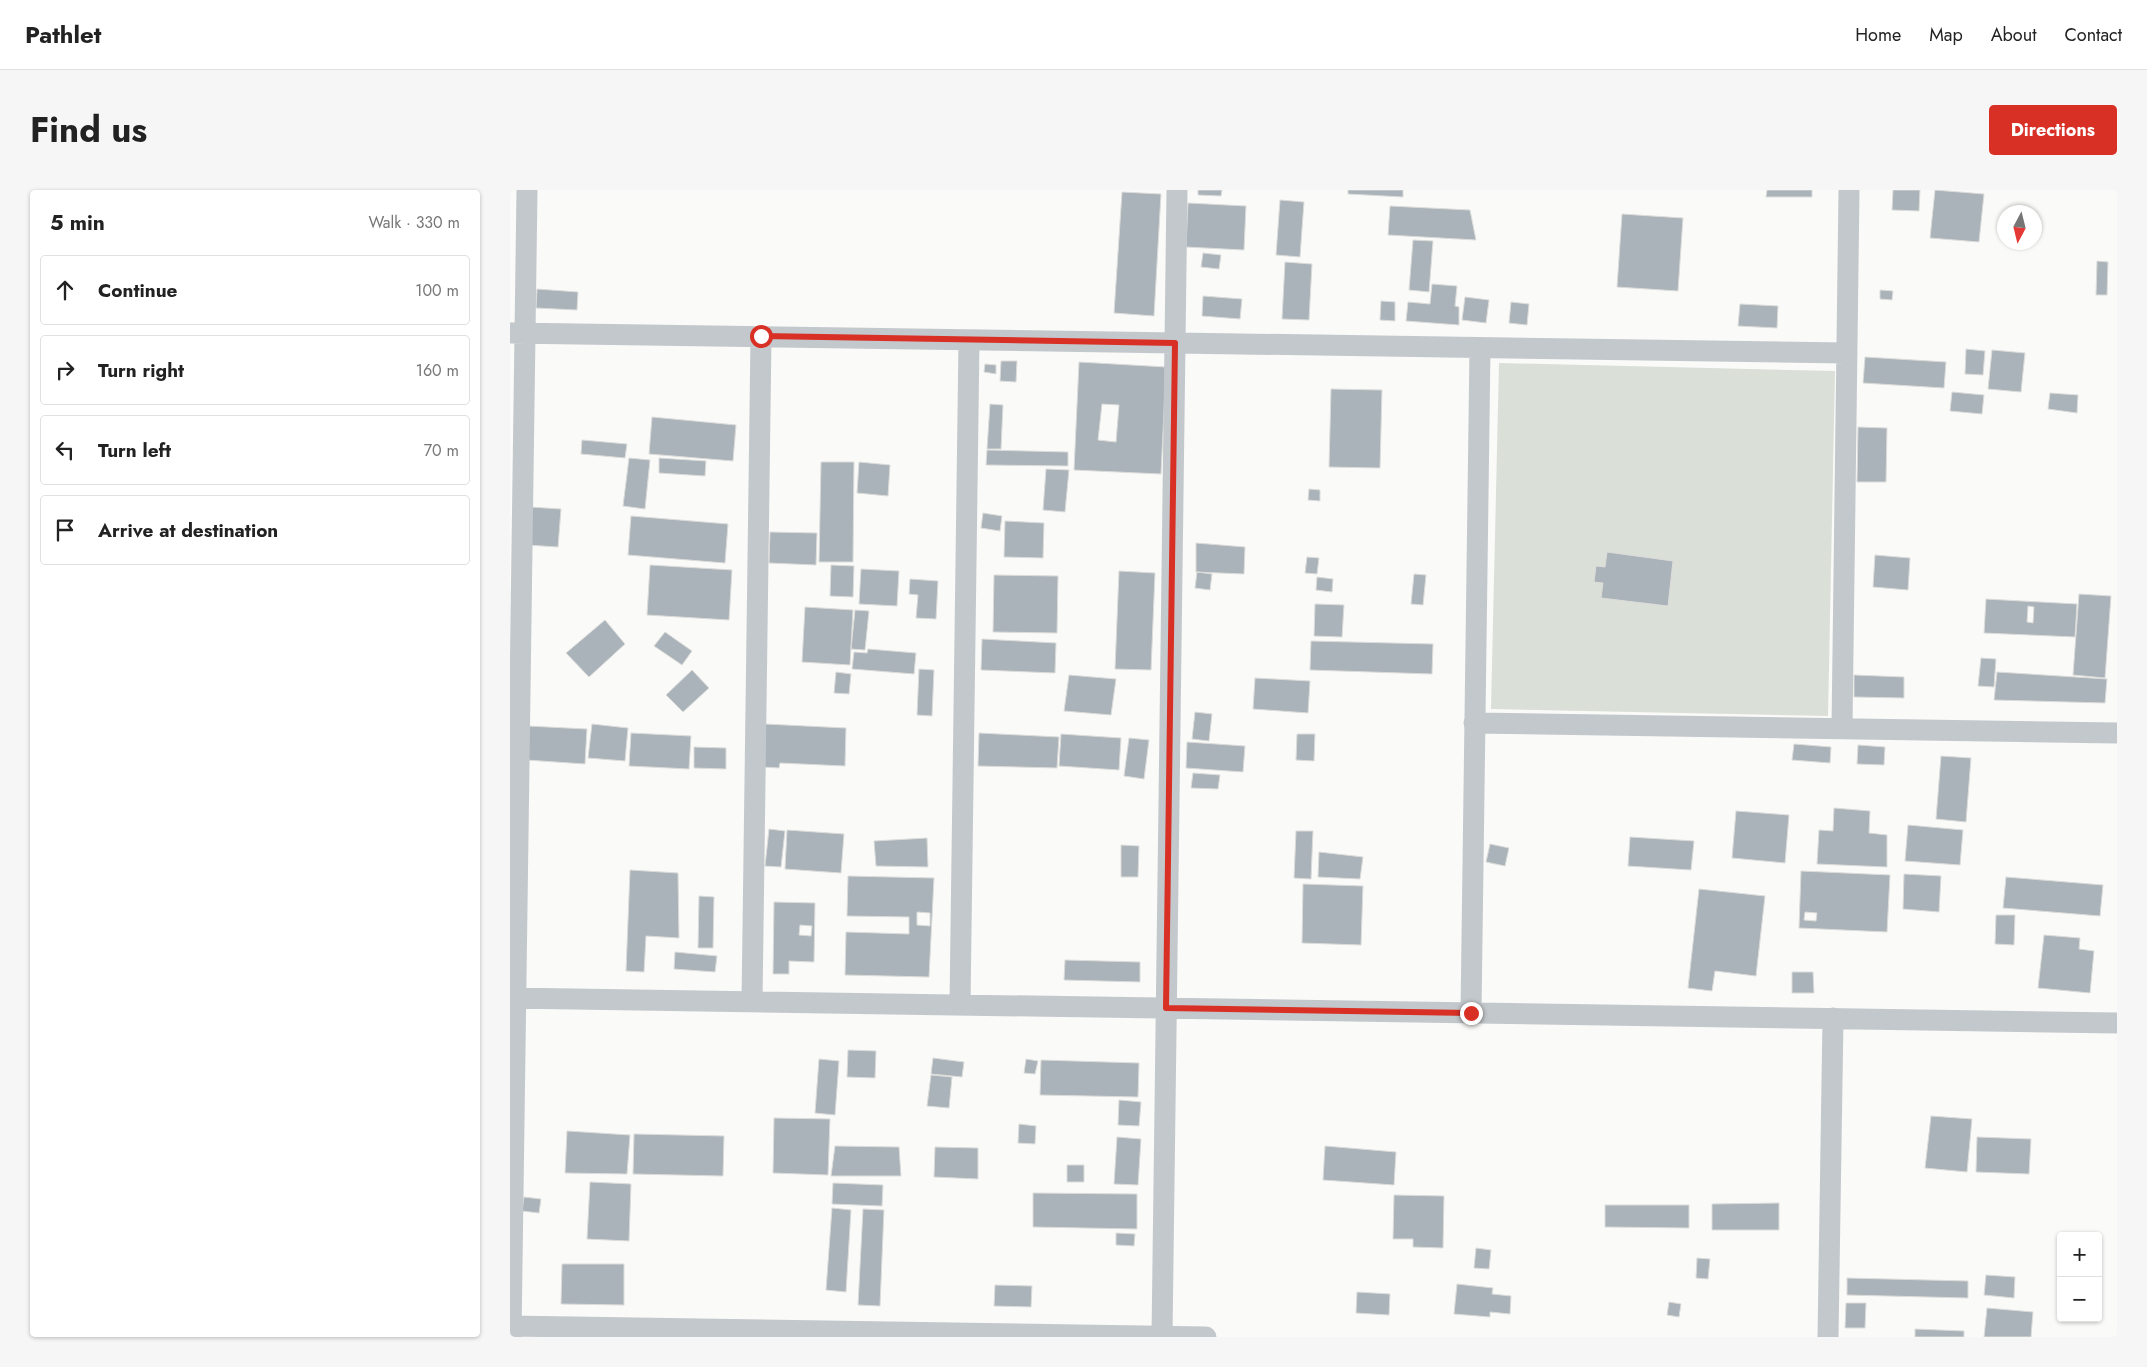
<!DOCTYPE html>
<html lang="en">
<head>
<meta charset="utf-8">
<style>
  :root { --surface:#fff; --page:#f6f6f6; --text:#222; --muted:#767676; --line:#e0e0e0; --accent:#d93025 }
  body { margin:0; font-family:Jost,sans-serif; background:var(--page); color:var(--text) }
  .controls { position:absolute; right:15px; bottom:15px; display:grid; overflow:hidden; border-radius:5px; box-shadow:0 1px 4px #0004 }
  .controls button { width:45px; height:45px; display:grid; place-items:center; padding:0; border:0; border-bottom:1px solid var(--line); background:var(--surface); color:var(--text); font:25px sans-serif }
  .compass { position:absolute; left:1487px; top:15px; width:45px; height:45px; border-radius:50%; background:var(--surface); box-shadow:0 1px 4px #0004; rotate:187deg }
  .stop { position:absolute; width:15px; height:15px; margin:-11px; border:4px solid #d93025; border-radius:50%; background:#fff }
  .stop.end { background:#d93025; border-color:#fff; box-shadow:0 1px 5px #0008 }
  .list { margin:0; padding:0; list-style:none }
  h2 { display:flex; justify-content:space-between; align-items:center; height:65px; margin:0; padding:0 20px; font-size:21px }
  h2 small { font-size:16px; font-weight:400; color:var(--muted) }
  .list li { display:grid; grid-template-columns:32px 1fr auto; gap:15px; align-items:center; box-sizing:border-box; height:70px; margin:0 10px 10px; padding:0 10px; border:1px solid var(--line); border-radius:5px }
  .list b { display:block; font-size:19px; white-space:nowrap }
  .list em { font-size:16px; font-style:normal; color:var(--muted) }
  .icon { flex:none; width:28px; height:28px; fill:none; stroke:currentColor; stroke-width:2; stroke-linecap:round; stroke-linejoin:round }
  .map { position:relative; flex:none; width:1607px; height:1147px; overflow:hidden; border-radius:5px }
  header { display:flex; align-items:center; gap:30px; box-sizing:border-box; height:70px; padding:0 25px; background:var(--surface); border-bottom:1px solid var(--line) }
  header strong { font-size:24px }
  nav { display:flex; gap:28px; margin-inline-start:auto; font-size:18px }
  .intro { display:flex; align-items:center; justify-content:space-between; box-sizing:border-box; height:120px; padding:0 30px }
  h1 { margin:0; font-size:35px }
  .button { padding:12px 22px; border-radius:5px; background:var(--accent); color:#fff; font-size:18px; font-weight:700 }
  main { display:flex; gap:30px; padding:0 30px }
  aside { flex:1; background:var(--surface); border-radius:5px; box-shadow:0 1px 4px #0004 }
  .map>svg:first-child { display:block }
  .green { fill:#dadfd7 }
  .building { fill:#aab3b9; stroke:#dcdcda; fill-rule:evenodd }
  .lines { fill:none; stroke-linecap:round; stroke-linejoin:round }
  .street { stroke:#c3c8cc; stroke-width:21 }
  .route { stroke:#d93025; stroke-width:6 }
</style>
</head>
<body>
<header>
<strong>Pathlet</strong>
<nav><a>Home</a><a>Map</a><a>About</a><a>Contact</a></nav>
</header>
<div class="intro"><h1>Find us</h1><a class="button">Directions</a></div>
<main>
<aside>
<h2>5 min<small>Walk · 330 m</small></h2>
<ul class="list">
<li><svg class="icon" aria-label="ahead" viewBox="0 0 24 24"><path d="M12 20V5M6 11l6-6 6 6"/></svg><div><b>Continue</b></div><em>100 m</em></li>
<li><svg class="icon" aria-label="right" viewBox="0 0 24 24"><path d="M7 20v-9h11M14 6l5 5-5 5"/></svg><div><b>Turn right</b></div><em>160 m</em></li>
<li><svg class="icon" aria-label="left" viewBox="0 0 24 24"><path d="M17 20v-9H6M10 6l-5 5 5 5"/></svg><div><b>Turn left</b></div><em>70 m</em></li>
<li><svg class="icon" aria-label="arrive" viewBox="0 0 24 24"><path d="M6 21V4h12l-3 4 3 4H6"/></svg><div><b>Arrive at destination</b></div></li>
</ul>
</aside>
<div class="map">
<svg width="1607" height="1147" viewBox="0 0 1607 1147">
  <rect width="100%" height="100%" fill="#fafaf8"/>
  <path class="green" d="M 989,173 L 1325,181 L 1318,526 L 981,519 Z"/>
  <path class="building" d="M 688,0 L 712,0 L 711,6 L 688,5 Z
    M 838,0 L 893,0 L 893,7 L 838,4 Z
    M 1257,0 L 1302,0 L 1302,7 L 1256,7 Z
    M 1383,0 L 1410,0 L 1409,21 L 1382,20 Z
    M 1425,0 L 1474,4 L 1469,52 L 1420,48 Z
    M 612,2 L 651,4 L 644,126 L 604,123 Z
    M 770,10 L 794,12 L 790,67 L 766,65 Z
    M 678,13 L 736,16 L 734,60 L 676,57 Z
    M 880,16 L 960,20 L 966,50 L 878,45 Z
    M 1112,24 L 1173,28 L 1168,101 L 1107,97 Z
    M 903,50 L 923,51 L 919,102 L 899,100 Z
    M 693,63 L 711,65 L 709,79 L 691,77 Z
    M 1587,71 L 1598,72 L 1597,105 L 1586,105 Z
    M 775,72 L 802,74 L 799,130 L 772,129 Z
    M 922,94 L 947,96 L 945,116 L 949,117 L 949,135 L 896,131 L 898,112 L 920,114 Z
    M 27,99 L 68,102 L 67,120 L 26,118 Z
    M 1370,100 L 1383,101 L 1382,110 L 1370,109 Z
    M 693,106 L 732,109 L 730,129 L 692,126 Z
    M 955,107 L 979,110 L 976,133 L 952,130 Z
    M 871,111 L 885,112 L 885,131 L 870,130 Z
    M 1001,112 L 1019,114 L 1017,135 L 999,133 Z
    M 1230,114 L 1268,116 L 1267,138 L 1228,136 Z
    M 1456,159 L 1475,161 L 1473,185 L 1455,184 Z
    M 1482,160 L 1515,163 L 1511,202 L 1478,199 Z
    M 1355,167 L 1436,172 L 1434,198 L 1353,193 Z
    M 491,171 L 507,171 L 506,192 L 490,191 Z
    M 569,172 L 656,177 L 651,284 L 564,280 ZM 592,214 L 609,215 L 606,252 L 588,250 Z
    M 475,174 L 486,175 L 486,184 L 474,182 Z
    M 821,199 L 872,200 L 870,278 L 819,277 Z
    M 1442,202 L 1474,205 L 1472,224 L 1440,221 Z
    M 1540,203 L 1568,205 L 1567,223 L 1538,219 Z
    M 480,214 L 493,215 L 491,259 L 477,259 Z
    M 142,227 L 226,235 L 223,271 L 139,264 Z
    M 1348,237 L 1377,238 L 1376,292 L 1347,292 Z
    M 72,250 L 117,254 L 115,268 L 71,264 Z
    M 477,260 L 558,262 L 558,276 L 476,275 Z
    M 119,268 L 140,270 L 135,319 L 113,316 Z
    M 149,268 L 196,271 L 195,286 L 149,283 Z
    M 311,272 L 344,272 L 343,372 L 309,372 Z
    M 349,272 L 380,275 L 378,306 L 347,303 Z
    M 536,279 L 559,280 L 555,322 L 533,320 Z
    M 799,299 L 810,300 L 810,311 L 798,310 Z
    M 20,317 L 51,319 L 48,357 L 17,355 Z
    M 473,323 L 492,326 L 490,341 L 471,338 Z
    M 121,326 L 218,334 L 215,373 L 118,365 Z
    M 495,331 L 534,333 L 533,368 L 494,367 Z
    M 260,342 L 307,343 L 306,375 L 259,373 Z
    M 686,353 L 735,357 L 734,384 L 686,382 Z
    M 1097,362 L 1163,371 L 1158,416 L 1091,408 L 1093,393 L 1084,392 L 1086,376 L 1095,377 Z
    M 1365,365 L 1400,368 L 1398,400 L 1363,397 Z
    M 797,367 L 809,368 L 807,384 L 795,383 Z
    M 140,375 L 222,380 L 219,430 L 137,425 Z
    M 321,375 L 344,376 L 343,407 L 320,406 Z
    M 351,379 L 389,381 L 387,416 L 349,414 Z
    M 609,381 L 645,383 L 641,480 L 605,479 Z
    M 687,382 L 702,384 L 700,400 L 685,398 Z
    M 904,384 L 916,385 L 913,415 L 901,414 Z
    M 484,385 L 548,386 L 547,443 L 483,442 Z
    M 807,387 L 823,389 L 822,402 L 806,400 Z
    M 400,389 L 428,391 L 426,429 L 406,428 L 408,405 L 399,404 Z
    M 1569,404 L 1601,406 L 1595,488 L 1563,485 Z
    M 1476,409 L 1567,414 L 1565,447 L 1474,443 ZM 1518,416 L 1524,417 L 1523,433 L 1517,432 Z
    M 805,414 L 834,415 L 832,447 L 804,446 Z
    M 295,417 L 343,420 L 340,475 L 292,472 Z
    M 345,420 L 359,421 L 355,460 L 341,459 Z
    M 95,430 L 115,454 L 79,487 L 56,463 Z
    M 155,442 L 182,461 L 172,475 L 144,456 Z
    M 472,449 L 546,453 L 545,483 L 471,480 Z
    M 801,451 L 923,454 L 922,484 L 800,480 Z
    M 358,459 L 406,463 L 404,484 L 342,479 L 344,462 L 357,463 Z
    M 1471,468 L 1486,469 L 1484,497 L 1468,496 Z
    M 409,479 L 424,480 L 422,526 L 407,525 Z
    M 182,480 L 199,498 L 173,522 L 156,505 Z
    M 326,482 L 341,484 L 339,504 L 324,503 Z
    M 1487,482 L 1597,489 L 1595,513 L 1484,510 Z
    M 559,485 L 606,489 L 601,525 L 554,521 Z
    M 1344,485 L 1394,487 L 1394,508 L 1344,507 Z
    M 745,488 L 800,491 L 798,523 L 743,519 Z
    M 685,522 L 702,524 L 699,551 L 682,549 Z
    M 82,534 L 118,538 L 115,571 L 78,568 Z
    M 255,534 L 336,538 L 335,576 L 270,573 L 269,578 L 253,577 Z
    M 18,536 L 77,539 L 75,574 L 16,570 Z
    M 121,543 L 181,546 L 179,579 L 119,576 Z
    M 469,543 L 549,547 L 547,578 L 468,576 Z
    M 551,544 L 611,548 L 609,580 L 549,576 Z
    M 787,544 L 805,544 L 804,571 L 786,570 Z
    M 619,548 L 639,550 L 634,589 L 614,586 Z
    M 677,552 L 735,556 L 733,582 L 676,578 Z
    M 1284,554 L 1321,557 L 1320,573 L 1282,570 Z
    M 1348,555 L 1375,557 L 1374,575 L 1347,574 Z
    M 184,557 L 216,558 L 216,579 L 184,578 Z
    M 1431,566 L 1461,568 L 1456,632 L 1426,629 Z
    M 683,583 L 710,585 L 708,599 L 681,598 Z
    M 1324,618 L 1360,621 L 1359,643 L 1377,645 L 1377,677 L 1307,674 L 1309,640 L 1323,641 Z
    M 1226,621 L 1279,625 L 1275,673 L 1222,668 Z
    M 1398,635 L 1453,640 L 1450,675 L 1395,671 Z
    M 259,639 L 275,641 L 271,677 L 255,676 Z
    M 277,640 L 334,644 L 331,683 L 275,679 Z
    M 786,641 L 803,641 L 801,689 L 784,688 Z
    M 1120,647 L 1184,651 L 1181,680 L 1118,676 Z
    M 417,648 L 418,677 L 366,676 L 364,651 Z
    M 980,654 L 999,658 L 995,676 L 976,672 Z
    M 611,655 L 629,656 L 628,687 L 611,687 Z
    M 809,662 L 853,667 L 850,689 L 808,687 Z
    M 120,680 L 168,683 L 169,748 L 136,746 L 134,782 L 116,781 Z
    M 1291,681 L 1380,685 L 1377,742 L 1289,738 ZM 1295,722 L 1307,723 L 1306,731 L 1294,730 Z
    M 1394,684 L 1431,686 L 1429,722 L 1393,719 Z
    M 338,686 L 424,688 L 419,787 L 335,785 L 336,742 L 399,744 L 399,727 L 337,726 ZM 407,722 L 420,723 L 420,736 L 407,735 Z
    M 1496,687 L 1593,695 L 1590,726 L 1493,718 Z
    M 793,694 L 853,696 L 851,755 L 792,753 Z
    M 1189,699 L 1255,706 L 1246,786 L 1205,781 L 1202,801 L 1178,798 Z
    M 189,706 L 204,707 L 203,758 L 188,758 Z
    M 264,712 L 305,713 L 304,772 L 279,771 L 279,784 L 263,784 ZM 290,735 L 302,736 L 301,746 L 289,745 Z
    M 1486,725 L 1505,725 L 1504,755 L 1485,754 Z
    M 1534,745 L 1570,748 L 1569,759 L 1584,761 L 1580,803 L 1528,798 Z
    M 165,762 L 207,766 L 205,782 L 164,779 Z
    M 555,770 L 630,772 L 630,792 L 554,790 Z
    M 1282,782 L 1303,782 L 1304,803 L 1282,803 Z
    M 338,860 L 366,861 L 365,888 L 337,887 Z
    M 423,868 L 454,872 L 452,887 L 421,884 Z
    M 309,869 L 329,871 L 325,925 L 305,923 Z
    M 516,869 L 528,871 L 525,884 L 514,883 Z
    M 531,870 L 629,873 L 628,907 L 530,905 Z
    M 421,885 L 442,887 L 439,918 L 417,916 Z
    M 609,910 L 631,912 L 629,936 L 608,935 Z
    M 1421,926 L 1462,929 L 1457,982 L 1415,978 Z
    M 264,928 L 320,929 L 318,985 L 263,983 Z
    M 509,934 L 526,936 L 525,954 L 508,953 Z
    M 57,941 L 120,945 L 117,984 L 55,983 Z
    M 124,944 L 214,946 L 213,986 L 123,984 Z
    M 607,947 L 631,949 L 628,995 L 604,994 Z
    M 1467,947 L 1521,949 L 1519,984 L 1466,982 Z
    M 325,956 L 389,957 L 391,986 L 321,986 Z
    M 815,956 L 886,962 L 884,995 L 813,990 Z
    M 425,957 L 468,958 L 468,989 L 424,987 Z
    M 557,975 L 574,975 L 574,992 L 557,992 Z
    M 80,992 L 121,994 L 119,1051 L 77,1049 Z
    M 323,993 L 373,995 L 372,1016 L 322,1014 Z
    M 523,1003 L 627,1004 L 627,1039 L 523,1037 Z
    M 884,1005 L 934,1006 L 933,1058 L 903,1057 L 903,1049 L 883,1049 Z
    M 14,1007 L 31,1009 L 29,1023 L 12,1021 Z
    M 1269,1013 L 1269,1040 L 1202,1040 L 1202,1014 Z
    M 1095,1015 L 1179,1015 L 1179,1038 L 1095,1037 Z
    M 322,1018 L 341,1020 L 336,1102 L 316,1100 Z
    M 353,1019 L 374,1020 L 370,1116 L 348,1115 Z
    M 606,1043 L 625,1044 L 624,1056 L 606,1055 Z
    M 966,1058 L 981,1060 L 979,1079 L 964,1078 Z
    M 1187,1068 L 1200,1069 L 1198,1089 L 1186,1088 Z
    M 52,1074 L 114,1074 L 114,1115 L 51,1114 Z
    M 1476,1085 L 1505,1087 L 1504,1108 L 1474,1105 Z
    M 1337,1088 L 1458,1091 L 1458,1108 L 1337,1105 Z
    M 947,1094 L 983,1098 L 982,1104 L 1001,1106 L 1000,1124 L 980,1122 L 980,1127 L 944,1124 Z
    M 485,1095 L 522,1096 L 521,1117 L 484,1116 Z
    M 847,1102 L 880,1104 L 879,1125 L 846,1123 Z
    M 1159,1112 L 1171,1114 L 1169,1127 L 1157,1125 Z
    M 1336,1113 L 1356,1113 L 1355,1138 L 1335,1138 Z
    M 1477,1118 L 1523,1122 L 1521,1147 L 1474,1147 Z
    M 1405,1139 L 1454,1141 L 1454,1147 L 1405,1147 Z"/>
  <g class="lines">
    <path class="street" d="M 0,143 L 1337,163
      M 964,533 L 1607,543
      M 1332,538 L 1339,0
      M 0,808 L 1607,833
      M 242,812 L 251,147
      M 450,815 L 459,150
      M 961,823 L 970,158
      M 0,1136 L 696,1147
      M 1,1147 L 17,0
      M 652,1147 L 667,0
      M 1318,1147 L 1323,828"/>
  </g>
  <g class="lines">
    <path class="route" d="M 251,146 L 665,153 L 656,818 L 961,823"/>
  </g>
</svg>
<div class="controls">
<button>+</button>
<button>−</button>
</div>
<svg class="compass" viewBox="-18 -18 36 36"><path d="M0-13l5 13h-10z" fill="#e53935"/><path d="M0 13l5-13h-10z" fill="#767676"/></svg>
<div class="stop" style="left:251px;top:146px"></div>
<div class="stop end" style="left:961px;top:823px"></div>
</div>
</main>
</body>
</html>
